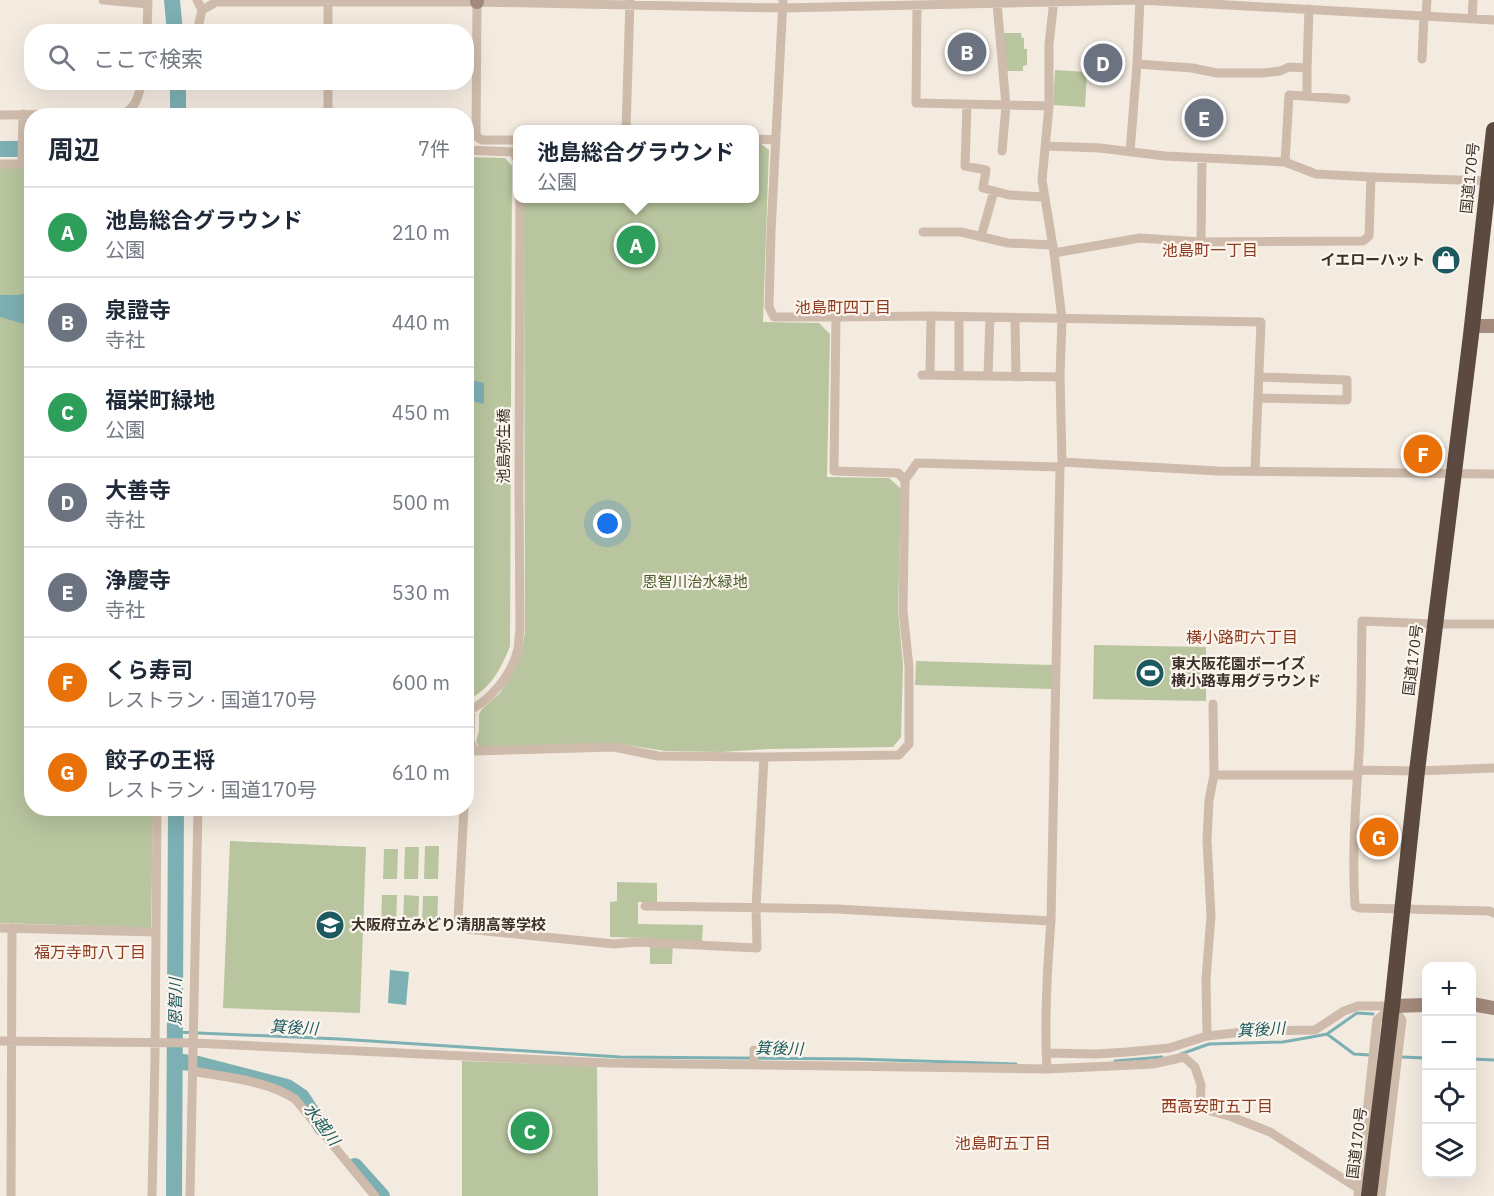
<!DOCTYPE html>
<html lang="ja">
<head>
<meta charset="utf-8">
<style>
  :root { --surface:#fff; --page:#f6f6f7; --text:#1f2937; --muted:#747a83; --line:#e0e1e3; --accent:#7c3aed }
  body { margin:0; font-family:"IBM Plex Sans","Noto Sans JP",sans-serif; background:var(--page); color:var(--text) }
  .controls { position:absolute; right:18px; bottom:18px; display:grid; overflow:hidden; border-radius:12px; box-shadow:0 6px 24px #0002 }
  .controls button { width:54px; height:54px; display:grid; place-items:center; padding:0; border:0; border-bottom:2px solid var(--line); background:var(--surface); color:var(--text); font:30px sans-serif }
  .you { position:absolute; left:608px; top:524px; width:21px; height:21px; margin:-15px; border:4px solid #fff; border-radius:50%; background:#1a73e8; box-shadow:0 0 0 9px #1a73e833 }
  .badge { display:grid; place-items:center; width:39px; height:39px; border-radius:50%; background:var(--accent); color:#fff; font-size:20px; font-weight:700 }
  .pin { position:absolute; translate:-50% -50%; border:3px solid #fff; box-shadow:0 2px 6px #0006 }
  .popup { position:absolute; left:513px; top:125px; width:246px; height:78px; box-sizing:border-box; display:grid; place-content:center; border-radius:12px; background:var(--surface); filter:drop-shadow(0 2px 4px #0005); font-size:20px; white-space:nowrap; color:var(--muted) }
  .popup b { font-size:22px; color:var(--text) }
  .popup::after { content:''; position:absolute; left:50%; top:100%; margin-left:-12px; border:12px solid transparent; border-top-color:var(--surface) }
  .list { margin:0; padding:0; list-style:none }
  h2 { display:flex; justify-content:space-between; align-items:center; height:78px; margin:0; padding:0 24px; font-size:26px }
  h2 small { font-size:20px; font-weight:400; color:var(--muted) }
  .list li { display:grid; grid-template-columns:39px 1fr auto; gap:18px; align-items:center; box-sizing:border-box; height:90px; padding:0 24px; border-top:2px solid var(--line) }
  .list b { display:block; font-size:22px; white-space:nowrap }
  .list p { margin:0; font-size:20px; white-space:nowrap; color:var(--muted) }
  .list em { font-size:20px; font-style:normal; color:var(--muted) }
  .icon { flex:none; width:33px; height:33px; fill:none; stroke:currentColor; stroke-width:2; stroke-linecap:round; stroke-linejoin:round }
  .map { position:relative; flex:none; width:1494px; height:1196px; overflow:hidden }
  .search { position:absolute; background:var(--surface); box-shadow:0 6px 24px #0002; left:24px; top:24px; width:450px; height:66px; display:flex; align-items:center; gap:15px; box-sizing:border-box; padding:0 21px; border-radius:24px; color:var(--muted); font-size:22px }
  .panel { position:absolute; background:var(--surface); box-shadow:0 6px 24px #0002; left:24px; top:108px; width:450px; height:708px; border-radius:24px }
  .map>svg:first-child { display:block }
  .green { fill:#b8c59e }
  .water { fill:#7db0b3 }
  .lines { fill:none; stroke-linecap:round; stroke-linejoin:round }
  .stream { stroke:#7db0b3; stroke-width:3 }
  .river { stroke:#7db0b3; stroke-width:16 }
  .street { stroke:#cebbab; stroke-width:9 }
  .secondary { stroke:#a28a7c; stroke-width:14 }
  .highway { stroke:#5c4a41; stroke-width:16 }
  .labels { text-anchor:middle; stroke-width:4.5; stroke-linejoin:round; paint-order:stroke }
  .street-label { font-size:15px; fill:#3b302a; stroke:#fbf5ed }
  .poi-label { font-size:15px; font-weight:bold; fill:#3b302a; stroke:#fbf5ed; text-anchor:start }
  .park-label { font-size:15px; fill:#495b2d; stroke:#fbf5ed }
  .neighbourhood-label { font-size:16px; fill:#8e3a1f; stroke:#fbf5ed }
  .water-label { font-size:16px; font-style:italic; fill:#1d5a5f; stroke:#fbf5ed }
</style>
</head>
<body>
<div class="map">
<svg width="1494" height="1196" viewBox="0 0 1494 1196">
  <rect width="100%" height="100%" fill="#f4ebe0"/>
  <path class="green" d="M 1002,33 L 1021,33 L 1022,38 L 1024,38 L 1024,49 L 1027,49 L 1027,65 L 1023,66 L 1023,71 L 1004,71 Z
    M 1055,70 L 1087,72 L 1085,107 L 1053,105 Z
    M 755,144 L 761,144 L 769,150 L 763,322 L 819,323 L 830,334 L 827,477 L 889,478 L 901,489 L 898,610 L 903,665 L 901,737 L 893,747 L 768,749 L 722,752 L 665,751 L 621,744 L 479,747 L 476,741 L 479,731 L 479,714 L 482,709 L 500,693 L 515,669 L 522,651 L 525,631 L 524,199 L 754,198 Z
    M 467,157 L 505,158 L 512,166 L 510,646 C 501,669 490,690 467,700 Z
    M 0,167 L 31,167 L 32,808 L 153,809 L 151,928 L 0,923 Z
    M 1094,645 L 1206,647 L 1206,701 L 1093,699 Z
    M 916,661 L 1053,665 L 1053,689 L 915,685 Z
    M 230,841 L 366,847 L 360,1013 L 223,1008 Z
    M 425,846 L 439,846 L 438,879 L 424,879 Z
    M 405,847 L 419,847 L 418,879 L 404,879 Z
    M 384,849 L 398,849 L 397,879 L 383,879 Z
    M 617,882 L 657,883 L 657,902 L 638,902 L 638,924 L 703,925 L 702,942 L 673,942 L 672,964 L 650,964 L 650,938 L 610,937 L 610,902 L 617,901 Z
    M 382,895 L 397,895 L 396,928 L 381,927 Z
    M 404,895 L 419,896 L 418,928 L 403,927 Z
    M 423,896 L 438,896 L 437,927 L 422,927 Z
    M 462,1061 L 597,1066 L 598,1196 L 462,1196 Z"/>
  <path class="water" d="M 31,292 L 31,326 L 0,317 L 0,295 L 18,295 Z
    M 467,379 L 484,383 L 484,404 L 467,400 Z
    M 390,970 L 409,972 L 406,1005 L 388,1003 Z"/>
  <g class="lines">
    <path class="stream" d="M 175,1032 L 339,1039 L 620,1057 L 856,1059 L 1016,1064
      M 1327,1034 L 1354,1054 L 1369,1055
      M 1181,1054 L 1209,1044 L 1283,1042 L 1317,1036 L 1327,1034 L 1357,1013 L 1373,1014
      M 1401,1057 L 1426,1058
      M 1472,1059 L 1494,1060
      M 1115,1061 L 1162,1057"/>
    <path class="river" d="M 172,0 L 175,32
      M 178,82 L 178,116
      M 0,149 L 32,149
      M 175,1061 L 198,1064 L 287,1087 L 302,1097 L 322,1128
      M 355,1166 L 382,1196
      M 174,1196 L 176,808"/>
    <path class="street" d="M 103,0 L 148,4
      M 783,0 L 771,232 L 769,307 L 774,317 L 836,317 L 834,471 L 898,473 L 905,480
      M 477,2 L 476,136 L 482,140 L 518,140
      M 997,3 L 1006,106 L 1002,151
      M 917,5 L 916,103 L 1049,106
      M 202,10 L 216,2 L 477,2 L 783,8 L 1140,0 L 1494,20
      M 1426,16 L 1427,0
      M 1472,19 L 1473,0
      M 147,32 L 148,0
      M 197,32 L 202,10 L 197,0
      M 328,32 L 328,0
      M 1422,59 L 1424,16
      M 1137,64 L 1192,68 L 1217,73 L 1263,73 L 1280,71 L 1289,67 L 1307,68 L 1309,9
      M 328,82 L 328,116
      M 1307,96 L 1307,68
      M 967,105 L 965,166 L 986,170 L 983,188 L 1009,195 L 1045,197
      M 0,115 L 123,114 C 137,107 138,96 142,82
      M 626,130 L 630,0
      M 754,139 L 776,140
      M 1046,146 L 1100,148 L 1165,156 L 1285,162 L 1316,174 L 1371,177 L 1488,181
      M 466,150 L 513,152 L 518,160
      M 1130,152 L 1137,64 L 1140,0
      M 1285,162 L 1289,95 L 1346,99
      M 0,164 L 22,164 L 23,114
      M 923,232 L 961,232 L 1008,243 L 1053,245
      M 981,237 L 994,191
      M 1201,242 L 1202,158
      M 1054,253 L 1140,238 L 1201,242 L 1363,241 L 1369,236 L 1371,177
      M 836,317 L 931,316 L 1261,322 L 1255,471
      M 1015,318 L 1016,377
      M 922,375 L 1060,377
      M 930,375 L 931,316
      M 959,376 L 959,317
      M 988,376 L 990,317
      M 1258,398 L 1347,400 L 1347,380 L 1259,377
      M 1062,462 L 1218,471 L 1494,474
      M 1494,624 L 1435,624 L 1362,621 C 1361,670 1362,719 1358,768 C 1355,814 1352,860 1355,906 L 1360,908 L 1489,911 L 1494,913
      M 466,712 C 491,701 512,674 518,649 C 519,642 519,635 520,629 L 519,492 L 520,198
      M 470,741 L 475,751 L 614,747 L 658,756 L 764,757 L 899,755 L 909,744 L 909,667 L 903,611 L 905,480 L 917,463 L 1060,467
      M 466,767 L 470,741 L 471,709
      M 1358,770 L 1417,771 L 1494,768
      M 1214,775 L 1357,775
      M 464,808 L 458,920 L 466,929 L 614,944 L 637,942 L 757,948 L 756,908 L 764,757
      M 645,906 L 837,909 L 1051,921
      M 0,928 L 156,932
      M 1207,1036 L 1206,979 L 1211,916 L 1207,840 L 1209,800 L 1214,775 L 1213,704
      M 0,1041 L 194,1043 L 609,1063 L 1047,1069 L 1153,1064 L 1184,1057 L 1195,1067 L 1201,1085 L 1200,1108 L 1232,1117 L 1270,1132 L 1359,1189
      M 1046,1053 L 1096,1054 L 1127,1052 L 1169,1048 L 1207,1036 L 1252,1031 L 1315,1030 L 1344,1011 L 1358,1006 L 1392,1006
      M 754,1064 L 754,1050
      M 1047,1069 C 1044,1020 1047,970 1051,921 L 1060,467 L 1062,462 L 1060,377 L 1062,319 L 1054,253 L 1042,180 L 1049,106 L 1049,44 L 1054,0
      M 193,1071 C 228,1078 266,1080 295,1099 L 375,1196
      M 11,1196 L 12,928
      M 152,1196 L 155,1057 L 157,808
      M 190,1196 L 198,808
      M 1358,1196 L 1377,1020 L 1391,1008
      M 1381,1196 L 1402,1020 L 1392,1006"/>
    <path class="secondary" d="M 477,2 L 477,0
      M 1472,326 L 1494,326
      M 1472,1004 L 1494,1008
      M 1392,1006 L 1426,1005"/>
    <path class="highway" d="M 1369,1196 L 1392,1006 L 1417,771 L 1471,335 L 1494,130"/>
  </g>
  <defs>
    <g id="shop-disc" transform="scale(1.5)"><circle r="9.5" fill="#1d5a5f" stroke="#fbf5ed"/><path d="M-5-2.5h2.3a2.7 3.5 0 0 1 5.4 0H5L5.5 6h-11ZM-1.5-2.5h3a1.5 2.3 0 0 0-3 0Z" fill="#fff"/></g>
    <g id="stadium-disc" transform="scale(1.5)"><circle r="9.5" fill="#1d5a5f" stroke="#fbf5ed"/><path d="M0-5a6.5 5 0 1 0 0 10a6.5 5 0 1 0 0-10ZM-3.5-1.8h7v3.6h-7Z" fill="#fff"/></g>
    <g id="school-disc" transform="scale(1.5)"><circle r="9.5" fill="#1d5a5f" stroke="#fbf5ed"/><path d="M0-5L7-2L0 1L-7-2ZM-4 1L0 2.5L4 1V4Q0 6-4 4Z" fill="#fff"/></g>
  </defs>
  <g fill-rule="evenodd">
    <use href="#shop-disc" x="1446" y="260"/>
    <use href="#stadium-disc" x="1150" y="673"/>
    <use href="#school-disc" x="330" y="925"/>
  </g>
  <g class="labels">
    <g class="street-label">
      <text transform="translate(1470 178) rotate(-84)" y="5">国道170号</text>
      <text transform="translate(504 446) rotate(-90)" y="5">池島弥生橋</text>
      <text transform="translate(1413 660) rotate(-83)" y="5">国道170号</text>
      <text transform="translate(1357 1143) rotate(-83)" y="5">国道170号</text>
    </g>
    <g class="poi-label">
      <text x="1425" y="265" text-anchor="end">イエローハット</text>
      <text x="1171" y="669">東大阪花園ボーイズ<tspan x="1171" dy="17">横小路専用グラウンド</tspan></text>
      <text x="351" y="930">大阪府立みどり清朋高等学校</text>
    </g>
    <g class="park-label">
      <text x="695" y="587">恩智川治水緑地</text>
    </g>
    <g class="neighbourhood-label">
      <text x="1210" y="256">池島町一丁目</text>
      <text x="843" y="313">池島町四丁目</text>
      <text x="1242" y="643">横小路町六丁目</text>
      <text x="90" y="958">福万寺町八丁目</text>
      <text x="1217" y="1112">西高安町五丁目</text>
      <text x="1003" y="1149">池島町五丁目</text>
    </g>
    <g class="water-label">
      <text transform="translate(175 1002) rotate(-90)" y="6">恩智川</text>
      <text transform="translate(294 1027) rotate(3)" y="6">箕後川</text>
      <text transform="translate(1261 1029) rotate(-3)" y="6">箕後川</text>
      <text transform="translate(779 1048) rotate(1)" y="6">箕後川</text>
      <text transform="translate(322 1124) rotate(53)" y="6">水越川</text>
    </g>
  </g>
</svg>
<div class="controls">
<button>+</button>
<button>−</button>
<button><svg class="icon" aria-label="locate" viewBox="0 0 24 24"><circle cx="12" cy="12" r="6"/><path d="M12 2v4M12 18v4M2 12h4M18 12h4"/></svg></button>
<button><svg class="icon" aria-label="layers" viewBox="0 0 24 24"><path d="M12 4l9 5-9 5-9-5zM3 14l9 5 9-5"/></svg></button>
</div>
<div class="you"></div>
<div class="pin badge" style="left:636px;top:245px;background:#2e9e5b">A</div>
<div class="popup"><b>池島総合グラウンド</b>公園</div>
<div class="pin badge" style="left:967px;top:52px;background:#6b7280">B</div>
<div class="pin badge" style="left:530px;top:1131px;background:#2e9e5b">C</div>
<div class="pin badge" style="left:1103px;top:63px;background:#6b7280">D</div>
<div class="pin badge" style="left:1204px;top:118px;background:#6b7280">E</div>
<div class="pin badge" style="left:1423px;top:454px;background:#e8710a">F</div>
<div class="pin badge" style="left:1379px;top:837px;background:#e8710a">G</div>
<div class="search"><svg class="icon" aria-label="search" viewBox="0 0 24 24"><circle cx="10" cy="10" r="6"/><path d="M15 15l6 6"/></svg>ここで検索</div>
<section class="panel">
<h2>周辺<small>7件</small></h2>
<ul class="list">
<li><span class="badge" style="background:#2e9e5b">A</span><div><b>池島総合グラウンド</b><p>公園</p></div><em>210 m</em></li>
<li><span class="badge" style="background:#6b7280">B</span><div><b>泉證寺</b><p>寺社</p></div><em>440 m</em></li>
<li><span class="badge" style="background:#2e9e5b">C</span><div><b>福栄町緑地</b><p>公園</p></div><em>450 m</em></li>
<li><span class="badge" style="background:#6b7280">D</span><div><b>大善寺</b><p>寺社</p></div><em>500 m</em></li>
<li><span class="badge" style="background:#6b7280">E</span><div><b>浄慶寺</b><p>寺社</p></div><em>530 m</em></li>
<li><span class="badge" style="background:#e8710a">F</span><div><b>くら寿司</b><p>レストラン · 国道170号</p></div><em>600 m</em></li>
<li><span class="badge" style="background:#e8710a">G</span><div><b>餃子の王将</b><p>レストラン · 国道170号</p></div><em>610 m</em></li>
</ul>
</section>
</div>
</body>
</html>
